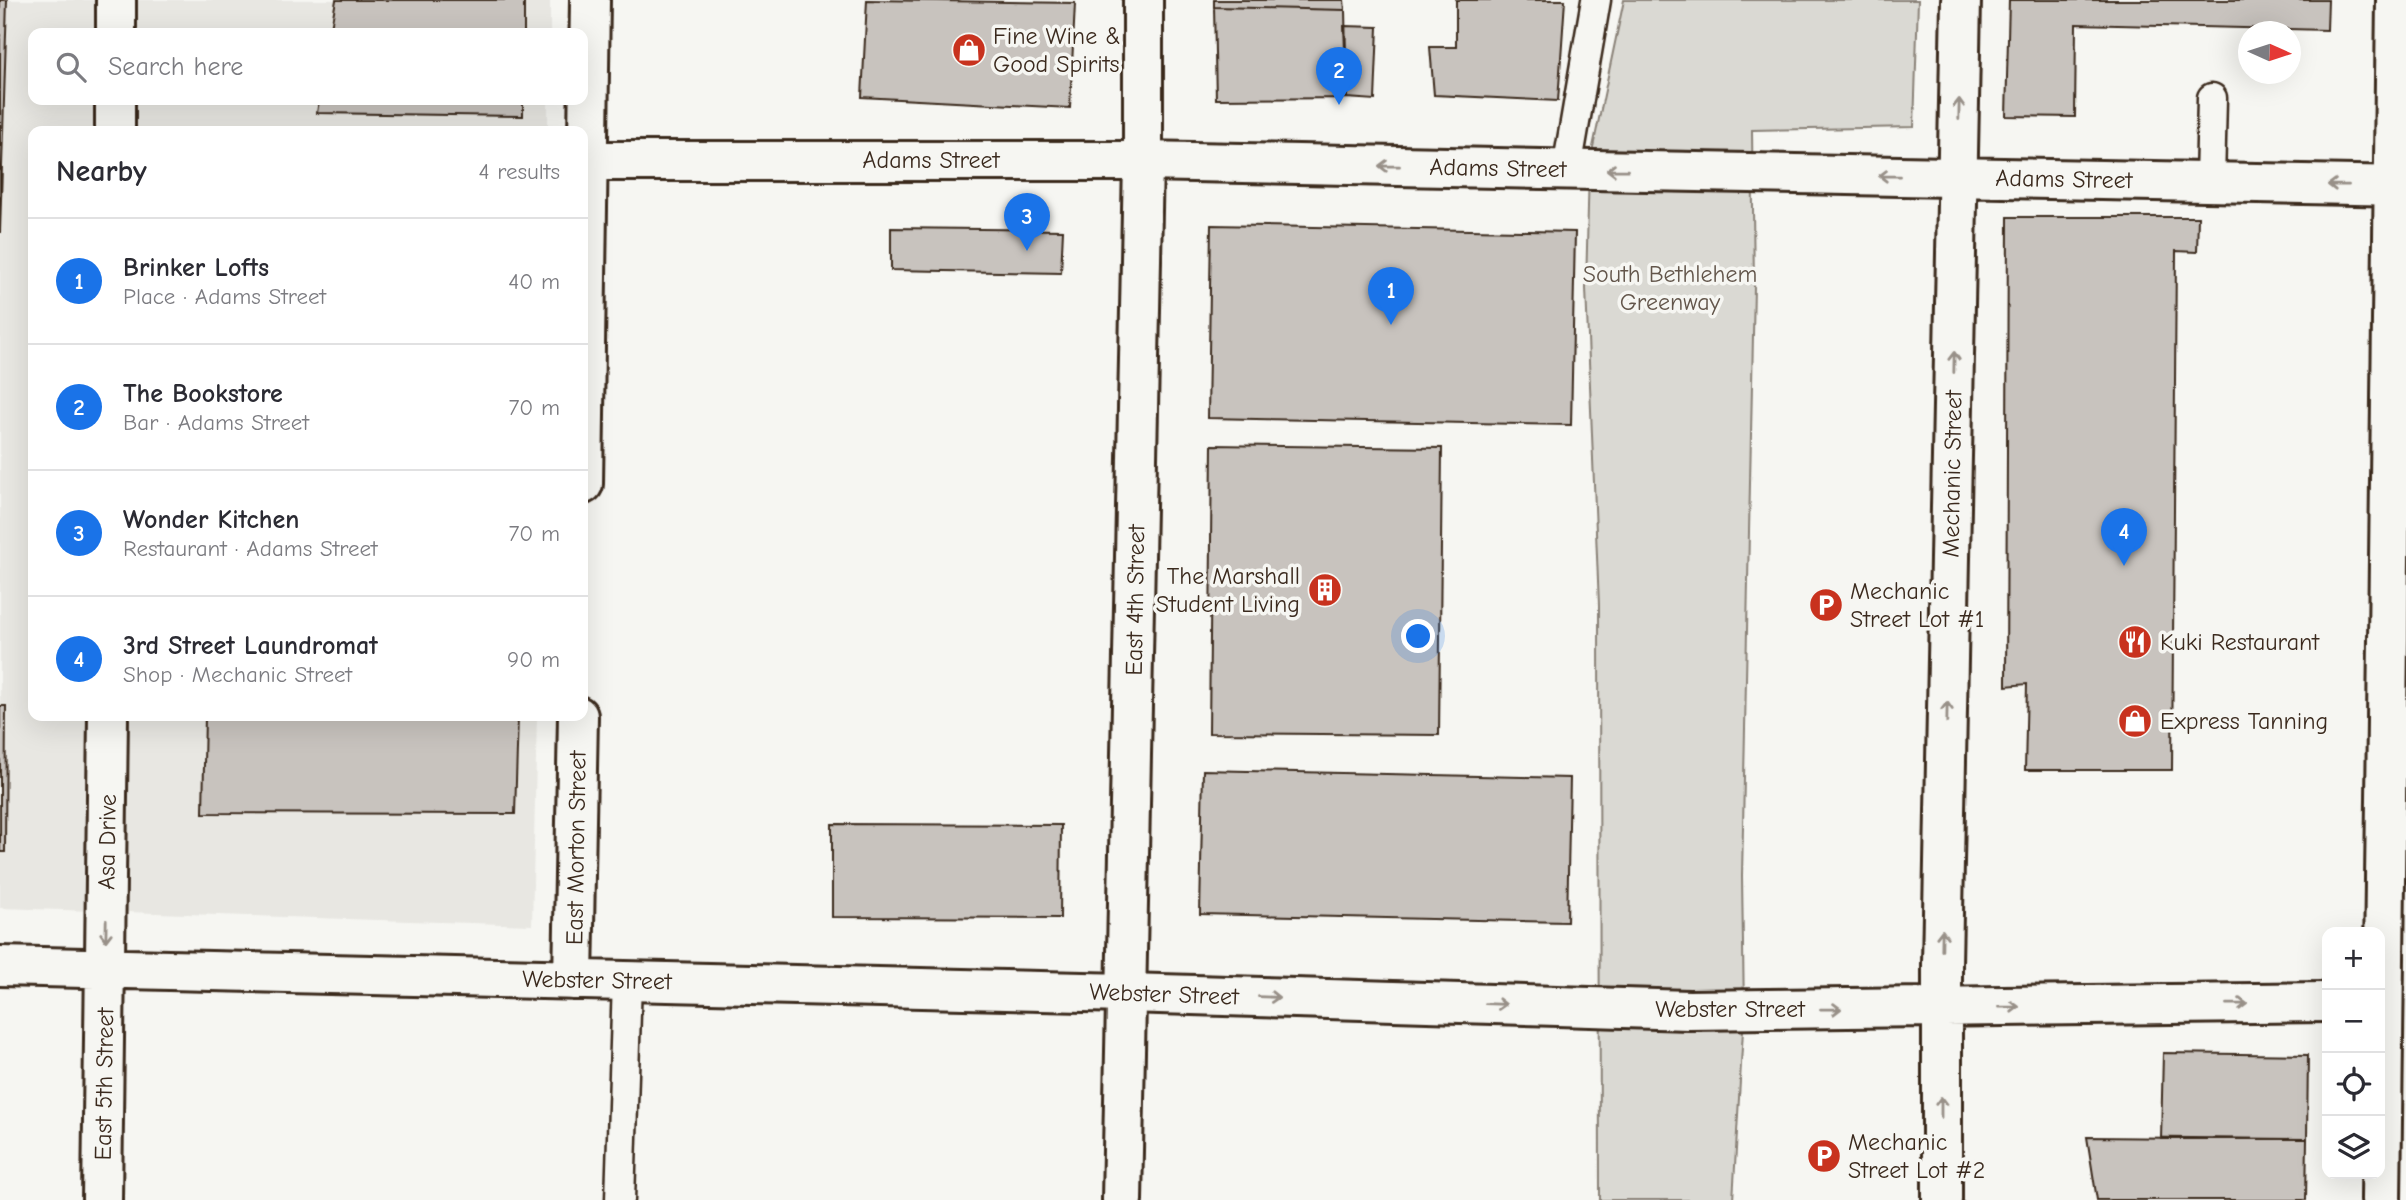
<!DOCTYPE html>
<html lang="en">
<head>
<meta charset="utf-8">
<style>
  :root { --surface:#fff; --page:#f2f2f3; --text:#2b2b33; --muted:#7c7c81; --line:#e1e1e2; --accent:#1a73e8 }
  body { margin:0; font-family:"Comic Neue",sans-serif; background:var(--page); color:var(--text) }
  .controls { position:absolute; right:21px; bottom:21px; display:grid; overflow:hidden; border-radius:14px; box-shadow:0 7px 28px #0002 }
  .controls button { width:63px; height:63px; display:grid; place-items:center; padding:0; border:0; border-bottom:2px solid var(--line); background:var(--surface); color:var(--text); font:35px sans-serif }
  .compass { position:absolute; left:2238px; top:21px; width:63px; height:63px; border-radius:50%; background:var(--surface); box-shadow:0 7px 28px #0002; rotate:93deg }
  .you { position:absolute; left:1419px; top:637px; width:24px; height:24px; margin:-18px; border:5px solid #fff; border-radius:50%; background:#1a73e8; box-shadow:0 0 0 10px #1a73e833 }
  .badge { display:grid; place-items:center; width:46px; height:46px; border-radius:50%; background:var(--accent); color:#fff; font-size:23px; font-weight:700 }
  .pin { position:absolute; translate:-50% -58px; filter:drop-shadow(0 2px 4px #0008) }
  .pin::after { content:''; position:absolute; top:37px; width:24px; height:21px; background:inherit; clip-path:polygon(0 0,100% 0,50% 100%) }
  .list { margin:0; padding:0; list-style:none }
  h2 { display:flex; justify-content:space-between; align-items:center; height:91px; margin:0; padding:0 28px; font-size:30px }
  h2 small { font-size:23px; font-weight:400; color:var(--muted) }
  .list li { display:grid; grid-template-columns:46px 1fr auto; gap:21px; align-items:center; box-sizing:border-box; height:126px; padding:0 28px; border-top:2px solid var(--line) }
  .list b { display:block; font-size:26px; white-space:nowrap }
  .list p { margin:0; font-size:23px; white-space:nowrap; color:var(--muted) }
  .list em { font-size:23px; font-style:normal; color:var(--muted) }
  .icon { flex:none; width:38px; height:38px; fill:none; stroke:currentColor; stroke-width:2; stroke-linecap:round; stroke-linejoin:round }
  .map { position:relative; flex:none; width:2406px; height:1200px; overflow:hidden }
  .search { position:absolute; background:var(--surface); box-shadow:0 7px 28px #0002; left:28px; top:28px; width:560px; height:77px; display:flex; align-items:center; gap:18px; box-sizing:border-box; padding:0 24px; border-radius:14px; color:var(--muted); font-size:26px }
  .panel { position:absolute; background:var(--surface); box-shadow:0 7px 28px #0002; left:28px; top:126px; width:560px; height:595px; border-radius:14px }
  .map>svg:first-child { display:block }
  .built { fill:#e8e7e2 }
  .park { fill:#dad9d3; stroke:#8a8278; stroke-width:2 }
  .building { fill:#c8c3be; stroke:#3b2a1e; stroke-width:2 }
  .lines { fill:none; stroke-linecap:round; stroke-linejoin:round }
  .lane-casing { stroke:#3b2a1e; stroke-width:33 }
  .street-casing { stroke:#3b2a1e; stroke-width:44 }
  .secondary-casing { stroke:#3b2a1e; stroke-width:44 }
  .highway-casing { stroke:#3b2a1e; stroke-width:44 }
  .lane { stroke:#f6f6f2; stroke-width:28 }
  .street { stroke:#f6f6f2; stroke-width:38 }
  .secondary { stroke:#f6f6f2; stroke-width:38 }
  .highway { stroke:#f6f6f2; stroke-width:38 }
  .oneway { stroke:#989088 }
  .labels { text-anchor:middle; stroke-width:7; stroke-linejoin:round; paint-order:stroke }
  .poi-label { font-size:24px; fill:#3b2a1e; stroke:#f6f6f2; text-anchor:start }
  .street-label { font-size:24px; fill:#3b2a1e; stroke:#f6f6f2 }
  .park-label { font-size:24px; fill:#63564b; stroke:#f6f6f2 }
</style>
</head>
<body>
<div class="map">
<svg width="2406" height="1200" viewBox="0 0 2406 1200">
  <rect width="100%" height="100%" fill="#f6f6f2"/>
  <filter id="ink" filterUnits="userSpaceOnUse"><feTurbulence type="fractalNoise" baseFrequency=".0143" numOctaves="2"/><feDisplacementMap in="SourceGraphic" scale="14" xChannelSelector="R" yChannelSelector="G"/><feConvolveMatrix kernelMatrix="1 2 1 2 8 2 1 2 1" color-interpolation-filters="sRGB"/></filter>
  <g filter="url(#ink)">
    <path class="built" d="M 0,0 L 550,0 L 550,33 L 33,33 L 33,100 L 548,100 L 548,131 L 33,131 L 33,716 L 537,716 L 532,925 L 0,908 Z"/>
    <path class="park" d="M 1624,0 L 1918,0 L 1914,127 L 1752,130 L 1754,286 L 1742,876 L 1744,1013 L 1733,1200 L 1600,1200 L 1599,605 L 1586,288 L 1589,166 Z"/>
    <path class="building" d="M 0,0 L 7,0 L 0,233 Z
      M 336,0 L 524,0 L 524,33 L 330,33 Z
      M 867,0 L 1075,3 L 1070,108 L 862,97 Z
      M 1214,0 L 1344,0 L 1345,10 L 1214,7 Z
      M 1456,0 L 1565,0 L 1558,101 L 1434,95 L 1430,47 L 1456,47 Z
      M 2009,0 L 2328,0 L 2327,30 L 2076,24 L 2075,117 L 2006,116 Z
      M 1214,7 L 1345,10 L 1347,98 L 1216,99 Z
      M 1344,26 L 1378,27 L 1375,100 L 1347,98 Z
      M 319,100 L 523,100 L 523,116 L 317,113 Z
      M 2008,217 L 2198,217 L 2197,252 L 2176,251 L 2172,770 L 2025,770 L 2027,684 L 2006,686 Z
      M 1211,225 L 1575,232 L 1571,425 L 1208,418 Z
      M 891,228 L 1063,230 L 1061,273 L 891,270 Z
      M 1212,445 L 1442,448 L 1439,735 L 1209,733 Z
      M 0,706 L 6,706 L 5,852 L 0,852 Z
      M 205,716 L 518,716 L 515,814 L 203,813 Z
      M 1203,770 L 1570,778 L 1567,922 L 1200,914 Z
      M 832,824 L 1061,825 L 1060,918 L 832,917 Z
      M 2163,1053 L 2308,1055 L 2307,1139 L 2161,1139 Z
      M 2087,1137 L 2307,1139 L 2306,1200 L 2097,1200 Z"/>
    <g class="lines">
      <g class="lane-casing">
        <path id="lane" d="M 1567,169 L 1596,0
          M 2210,182 L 2212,98
          M 620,1200 L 627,981"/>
      </g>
      <g class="street-casing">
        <path id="street" d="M 116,33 L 116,0
          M 115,131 L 115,100
          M 589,161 L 1143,161 L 2406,186
          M 583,484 L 590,0
          M 0,966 L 1127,993 L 1689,1010 L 2327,1002
          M 573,980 L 578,716
          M 102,1200 L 108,716
          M 1942,1200 L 1942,964 L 1961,0"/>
      </g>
      <g class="secondary-casing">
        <path id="secondary" d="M 1122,1200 L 1143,161 L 1143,0"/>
      </g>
      <g class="highway-casing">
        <path id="highway" d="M 2381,1200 L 2396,0"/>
      </g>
      <use href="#lane" class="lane"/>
      <use href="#street" class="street"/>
      <use href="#secondary" class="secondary"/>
      <use href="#highway" class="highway"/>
    </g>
    <defs><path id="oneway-shaft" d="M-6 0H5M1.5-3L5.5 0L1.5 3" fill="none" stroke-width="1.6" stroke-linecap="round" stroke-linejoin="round" transform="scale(1.75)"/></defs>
    <g class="oneway">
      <use href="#oneway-shaft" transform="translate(1959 109) rotate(-89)"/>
      <use href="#oneway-shaft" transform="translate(1389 166) rotate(-179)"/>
      <use href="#oneway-shaft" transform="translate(1617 170) rotate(-179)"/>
      <use href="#oneway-shaft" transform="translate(1889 176) rotate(-179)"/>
      <use href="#oneway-shaft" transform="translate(2338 185) rotate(-179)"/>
      <use href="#oneway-shaft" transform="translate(1954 362) rotate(-89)"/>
      <use href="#oneway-shaft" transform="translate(1947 712) rotate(-89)"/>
      <use href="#oneway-shaft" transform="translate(106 931) rotate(91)"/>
      <use href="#oneway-shaft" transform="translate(1942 940) rotate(-89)"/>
      <use href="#oneway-shaft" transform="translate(1269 997) rotate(2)"/>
      <use href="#oneway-shaft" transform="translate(1496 1004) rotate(2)"/>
      <use href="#oneway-shaft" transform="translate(2237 1004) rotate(-1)"/>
      <use href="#oneway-shaft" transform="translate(2009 1007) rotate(-1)"/>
      <use href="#oneway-shaft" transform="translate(1831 1009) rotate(-1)"/>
      <use href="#oneway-shaft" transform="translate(1941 1107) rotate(-90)"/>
    </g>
  </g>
  <defs>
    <g id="shop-disc" transform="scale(1.75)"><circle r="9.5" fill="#c8321e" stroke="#f6f6f2"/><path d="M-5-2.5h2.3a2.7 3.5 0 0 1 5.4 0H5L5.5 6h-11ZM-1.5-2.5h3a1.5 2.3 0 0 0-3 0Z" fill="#fff"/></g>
    <g id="building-disc" transform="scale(1.75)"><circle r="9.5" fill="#c8321e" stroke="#f6f6f2"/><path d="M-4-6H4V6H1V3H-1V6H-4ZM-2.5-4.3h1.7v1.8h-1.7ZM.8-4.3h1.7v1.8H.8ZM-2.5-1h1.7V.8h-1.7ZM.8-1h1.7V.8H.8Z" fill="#fff"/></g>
    <g id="parking-disc" transform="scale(1.75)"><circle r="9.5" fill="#c8321e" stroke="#f6f6f2"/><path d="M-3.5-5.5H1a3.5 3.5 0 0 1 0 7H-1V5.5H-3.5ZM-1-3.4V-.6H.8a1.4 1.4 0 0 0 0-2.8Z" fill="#fff"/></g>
    <g id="restaurant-disc" transform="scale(1.75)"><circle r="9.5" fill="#c8321e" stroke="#f6f6f2"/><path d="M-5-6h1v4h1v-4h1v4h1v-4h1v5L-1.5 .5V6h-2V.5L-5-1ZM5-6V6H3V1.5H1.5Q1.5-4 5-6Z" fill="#fff"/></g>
  </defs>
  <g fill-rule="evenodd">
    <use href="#shop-disc" x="969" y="50"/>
    <use href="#building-disc" x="1325" y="590"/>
    <use href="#parking-disc" x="1826" y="605"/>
    <use href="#restaurant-disc" x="2135" y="642"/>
    <use href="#shop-disc" x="2135" y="721"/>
    <use href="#parking-disc" x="1824" y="1156"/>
  </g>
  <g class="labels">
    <g class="poi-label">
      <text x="993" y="44">Fine Wine &amp;<tspan x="993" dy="28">Good Spirits</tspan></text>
      <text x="1300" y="584" text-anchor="end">The Marshall<tspan x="1300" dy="28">Student Living</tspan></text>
      <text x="1850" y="599">Mechanic<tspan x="1850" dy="28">Street Lot #1</tspan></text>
      <text x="2160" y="650">Kuki Restaurant</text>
      <text x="2160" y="729">Express Tanning</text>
      <text x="1848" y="1150">Mechanic<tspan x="1848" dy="28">Street Lot #2</tspan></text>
    </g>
    <g class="street-label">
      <text x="931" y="168">Adams Street</text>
      <text transform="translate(1498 168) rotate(1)" y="8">Adams Street</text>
      <text transform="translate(2064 179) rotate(1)" y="8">Adams Street</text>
      <text transform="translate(1952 474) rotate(-89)" y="8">Mechanic Street</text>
      <text transform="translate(1135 600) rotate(-89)" y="8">East 4th Street</text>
      <text transform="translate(107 842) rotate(-89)" y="8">Asa Drive</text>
      <text transform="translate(576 848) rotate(-89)" y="8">East Morton Street</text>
      <text transform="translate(597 980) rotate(1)" y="8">Webster Street</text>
      <text transform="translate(1164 994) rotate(2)" y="8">Webster Street</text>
      <text x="1730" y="1017">Webster Street</text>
      <text transform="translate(104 1084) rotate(-89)" y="8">East 5th Street</text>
    </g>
    <g class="park-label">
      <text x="1670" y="282">South Bethlehem<tspan x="1670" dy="28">Greenway</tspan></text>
    </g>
  </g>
</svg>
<div class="controls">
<button>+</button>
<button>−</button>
<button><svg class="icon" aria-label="locate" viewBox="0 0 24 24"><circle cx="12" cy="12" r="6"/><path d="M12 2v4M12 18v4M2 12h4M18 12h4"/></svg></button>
<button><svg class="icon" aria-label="layers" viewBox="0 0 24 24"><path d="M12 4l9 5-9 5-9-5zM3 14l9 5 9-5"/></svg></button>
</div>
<svg class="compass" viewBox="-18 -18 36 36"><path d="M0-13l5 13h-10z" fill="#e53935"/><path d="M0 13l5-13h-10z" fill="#7c7c81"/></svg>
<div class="you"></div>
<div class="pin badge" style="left:1391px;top:325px">1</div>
<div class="pin badge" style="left:1339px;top:105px">2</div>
<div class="pin badge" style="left:1027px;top:251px">3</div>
<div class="pin badge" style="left:2124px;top:566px">4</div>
<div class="search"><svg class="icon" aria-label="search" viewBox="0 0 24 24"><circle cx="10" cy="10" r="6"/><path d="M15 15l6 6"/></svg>Search here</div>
<section class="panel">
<h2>Nearby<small>4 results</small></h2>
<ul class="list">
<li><span class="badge">1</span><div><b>Brinker Lofts</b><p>Place · Adams Street</p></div><em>40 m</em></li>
<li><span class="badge">2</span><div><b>The Bookstore</b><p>Bar · Adams Street</p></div><em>70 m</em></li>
<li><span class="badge">3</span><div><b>Wonder Kitchen</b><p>Restaurant · Adams Street</p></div><em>70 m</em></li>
<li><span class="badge">4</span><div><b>3rd Street Laundromat</b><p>Shop · Mechanic Street</p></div><em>90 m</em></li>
</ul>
</section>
</div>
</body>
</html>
